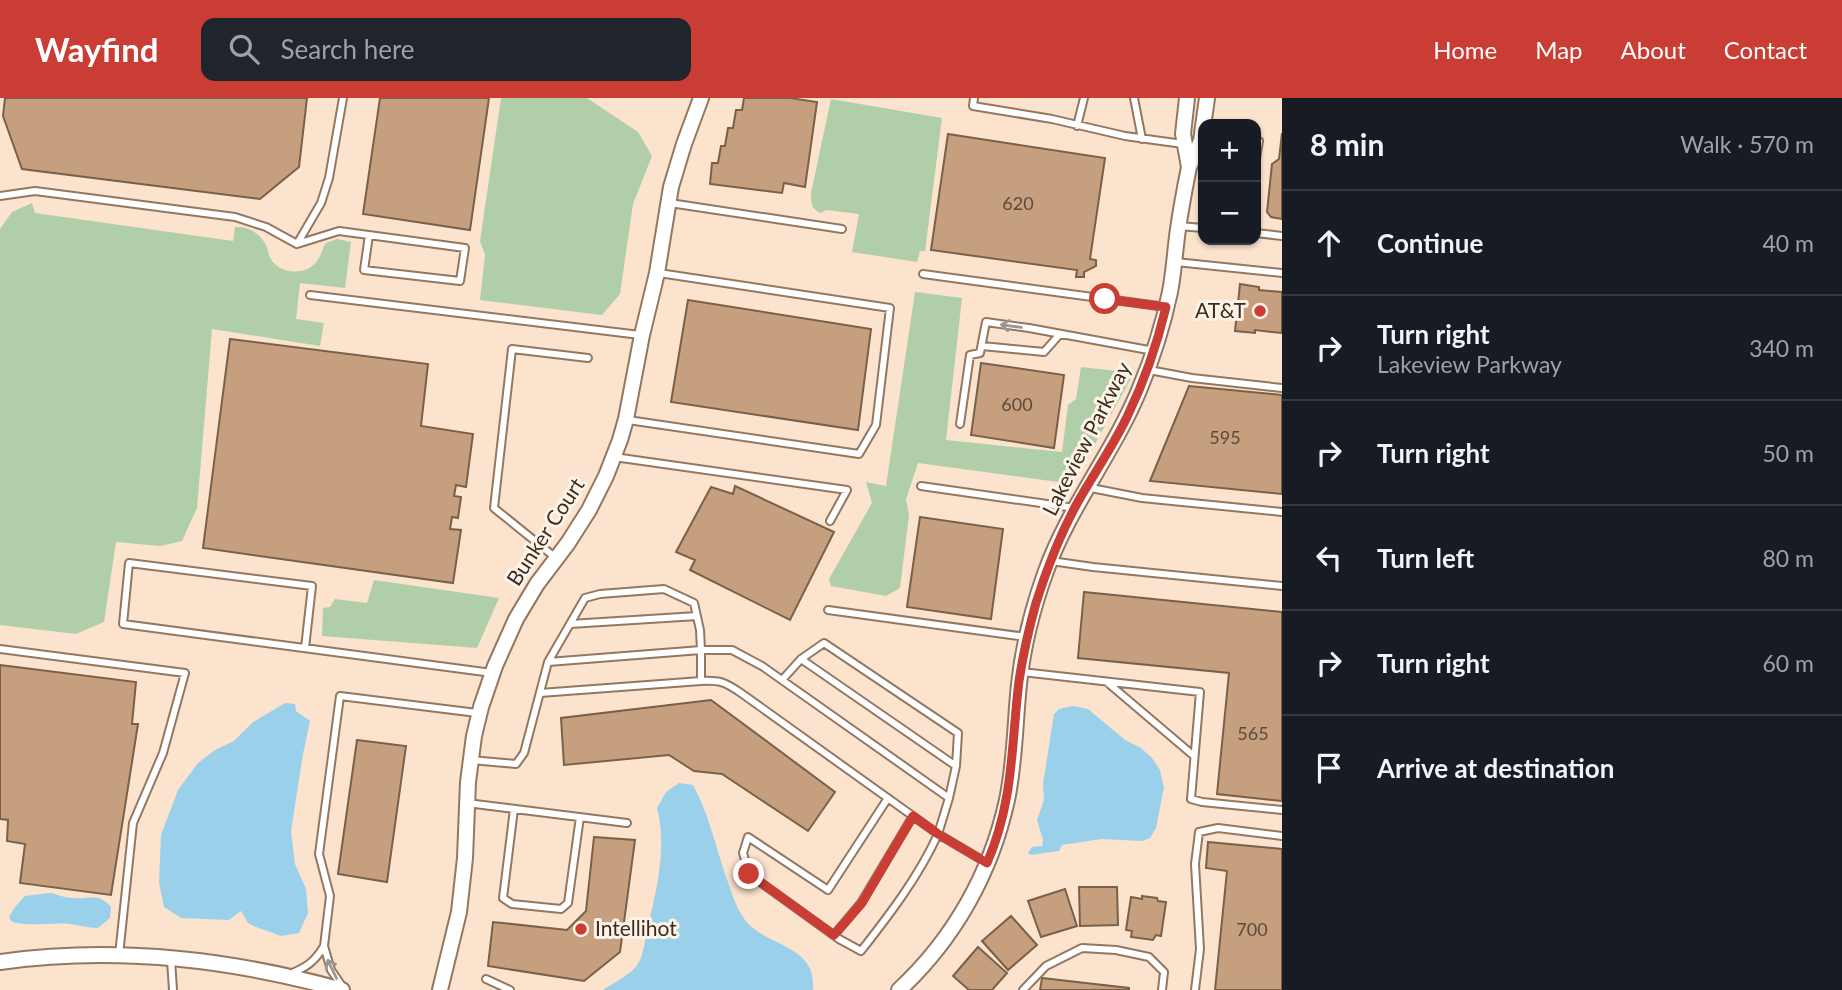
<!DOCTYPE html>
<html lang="en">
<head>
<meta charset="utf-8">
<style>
  :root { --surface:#171b24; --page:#20242c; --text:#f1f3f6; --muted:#9ea1a6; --line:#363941; --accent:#ca3d34 }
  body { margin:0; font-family:Lato,sans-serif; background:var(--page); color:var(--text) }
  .controls { position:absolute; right:21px; top:21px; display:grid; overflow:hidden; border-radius:14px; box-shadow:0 2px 5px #0004 }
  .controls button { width:63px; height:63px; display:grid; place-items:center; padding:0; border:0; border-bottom:2px solid var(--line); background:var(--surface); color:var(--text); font:35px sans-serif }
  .stop { position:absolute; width:21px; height:21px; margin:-16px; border:5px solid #ca3d34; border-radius:50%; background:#fff }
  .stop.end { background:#ca3d34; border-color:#fff; box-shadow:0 2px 7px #0008 }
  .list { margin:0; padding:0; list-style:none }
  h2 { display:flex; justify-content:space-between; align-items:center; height:91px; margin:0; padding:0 28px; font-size:30px }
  h2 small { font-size:23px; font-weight:400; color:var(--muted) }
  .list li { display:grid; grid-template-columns:46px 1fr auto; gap:21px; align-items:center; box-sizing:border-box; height:105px; padding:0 28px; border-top:2px solid var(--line) }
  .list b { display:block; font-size:26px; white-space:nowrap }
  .list p { margin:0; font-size:23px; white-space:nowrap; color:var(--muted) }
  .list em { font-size:23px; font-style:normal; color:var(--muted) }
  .icon { flex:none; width:38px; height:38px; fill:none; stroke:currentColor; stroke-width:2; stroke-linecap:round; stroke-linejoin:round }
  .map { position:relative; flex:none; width:1282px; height:892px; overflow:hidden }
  header { display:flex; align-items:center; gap:42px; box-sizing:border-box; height:98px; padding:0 35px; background:var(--accent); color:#fff }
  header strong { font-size:33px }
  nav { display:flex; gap:38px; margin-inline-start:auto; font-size:24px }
  .search { width:490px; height:63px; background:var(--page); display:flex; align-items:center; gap:18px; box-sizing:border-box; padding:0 24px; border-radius:14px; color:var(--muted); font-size:26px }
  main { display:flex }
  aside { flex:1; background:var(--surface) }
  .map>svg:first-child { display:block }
  .green { fill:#b0cfa8 }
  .water { fill:#9bd0ea }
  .building { fill:#c6a07e; stroke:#7a6049; stroke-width:2 }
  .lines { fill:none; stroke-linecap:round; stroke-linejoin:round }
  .service-casing { stroke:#937861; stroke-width:10 }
  .tertiary-casing { stroke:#937861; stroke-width:18 }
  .service { stroke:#fff; stroke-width:6 }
  .tertiary { stroke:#fff; stroke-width:14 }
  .oneway { stroke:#9c9691 }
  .route { stroke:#ca3d34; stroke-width:9 }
  .poi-dot { fill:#ca3d34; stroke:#fff3e8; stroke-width:2.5 }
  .labels { text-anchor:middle; stroke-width:6; stroke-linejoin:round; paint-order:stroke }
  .number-label { font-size:18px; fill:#5c4a3a }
  .poi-label { font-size:21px; fill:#392d23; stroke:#fff3e8; text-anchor:end }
  .street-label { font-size:21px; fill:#392d23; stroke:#fff3e8 }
</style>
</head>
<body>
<header>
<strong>Wayfind</strong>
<div class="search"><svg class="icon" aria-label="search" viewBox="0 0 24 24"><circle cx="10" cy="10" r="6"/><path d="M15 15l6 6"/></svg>Search here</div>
<nav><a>Home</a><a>Map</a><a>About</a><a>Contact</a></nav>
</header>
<main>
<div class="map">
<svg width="1282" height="892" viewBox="0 0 1282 892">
  <rect width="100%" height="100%" fill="#fbe3ce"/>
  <path class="green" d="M 501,0 L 587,0 L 638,34 L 652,58 L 633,106 L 620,196 L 602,217 L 480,202 L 485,157 L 480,143 Z
    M 831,1 L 942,20 L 925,153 L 920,153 L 917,164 L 852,154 L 859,116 L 826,112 L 821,115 C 811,111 811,105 811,95 Z
    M 32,105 L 35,115 L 233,143 L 235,129 C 248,128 260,135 266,147 C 268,152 269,159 272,163 C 284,178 310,177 319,160 C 322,155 323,149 326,145 L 337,141 L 351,144 L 345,190 L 300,185 L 296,221 L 324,225 L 320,248 L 212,231 L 197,410 L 182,443 L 160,448 L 116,444 L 104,524 L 76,536 L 0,527 L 0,131 L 12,114 Z
    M 915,194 L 962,200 L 946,342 L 1062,354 L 1068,307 L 1076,301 L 1081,269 L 1134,275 L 1073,386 L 918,365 L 906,401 L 909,417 L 900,490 L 886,498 L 831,488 L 829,481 L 872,405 L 866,384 L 886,388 Z
    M 374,482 L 499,500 L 477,550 L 322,538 L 323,510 L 330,509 L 335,501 L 367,505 Z"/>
  <path class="water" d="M 285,605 L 295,606 L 296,613 L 310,623 L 303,656 L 291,733 L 295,766 L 306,791 L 308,815 L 299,835 L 281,838 L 256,829 L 248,825 L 241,813 L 229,822 L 181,820 L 164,809 L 159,785 L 161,737 L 178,692 L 198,665 L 215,652 L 234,643 L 253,624 Z
    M 1073,608 L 1088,611 L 1125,642 L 1141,650 L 1152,660 L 1160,672 L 1164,689 L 1156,730 L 1150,740 L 1142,743 L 1101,741 L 1062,747 L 1059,753 L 1031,757 L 1028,755 L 1032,749 L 1042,748 L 1043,742 L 1037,722 L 1044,702 L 1043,686 L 1054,616 L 1059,611 Z
    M 679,685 L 693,687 C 708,714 716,749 726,779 C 731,792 735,807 743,819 C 763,850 817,844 813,892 L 603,892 C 612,886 632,876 638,866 C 644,856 645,840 648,829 C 657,789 667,750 657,710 L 666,694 Z
    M 50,795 C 57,796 65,800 73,800 C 89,802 97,793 111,809 L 110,820 L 98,830 C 88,830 79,827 70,826 C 50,824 31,829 12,824 L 9,819 L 15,809 L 25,798 Z"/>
  <path class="building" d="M 5,0 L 307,0 L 299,69 L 260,101 L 22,71 L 3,18 Z
    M 380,0 L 489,0 L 470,132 L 363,116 Z
    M 744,0 L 790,0 L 817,4 L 805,89 L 784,85 L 782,95 L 710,86 L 712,65 L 718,65 L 721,48 L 725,48 L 728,30 L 733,30 L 736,12 L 742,12 Z
    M 1282,35 L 1282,121 L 1271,119 L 1267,114 L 1272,66 L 1279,61 Z
    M 948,36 L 1105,60 L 1090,161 L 1096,162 L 1096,168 L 1084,174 L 1084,179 L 1076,179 L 1077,172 L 931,152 Z
    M 1240,186 L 1259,189 L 1259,192 L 1282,194 L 1282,235 L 1255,232 L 1255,235 L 1235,233 Z
    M 688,202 L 871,231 L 858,332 L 671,304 Z
    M 230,241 L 428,266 L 421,328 L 473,336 L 466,389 L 456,387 L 454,398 L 461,399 L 458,420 L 452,419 L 450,431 L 461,432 L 453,485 L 203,450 Z
    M 981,265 L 1064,277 L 1054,350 L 971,337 Z
    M 1189,288 L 1282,297 L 1282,396 L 1150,383 Z
    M 735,388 L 834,434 L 790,522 L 690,472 L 695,462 L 676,454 L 711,389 L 733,396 Z
    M 920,419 L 1003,431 L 991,521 L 907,509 Z
    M 1084,494 L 1282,514 L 1282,703 L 1217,696 L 1229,575 L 1078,560 Z
    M 0,567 L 136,584 L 132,626 L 138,626 L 111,797 L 20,785 L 25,746 L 7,743 L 8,722 L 0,721 Z
    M 711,602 L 835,694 L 808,733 L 722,676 L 694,673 L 669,657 L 564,667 L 561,620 Z
    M 357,642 L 406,648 L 387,784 L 338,776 Z
    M 594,739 L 635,742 L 620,854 L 584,883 L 488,868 L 493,824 L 567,832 L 586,813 Z
    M 1208,744 L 1282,751 L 1282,892 L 1215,892 L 1227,773 L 1206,770 Z
    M 1079,789 L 1117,789 L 1118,827 L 1080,828 Z
    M 1065,791 L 1077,828 L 1041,839 L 1028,803 Z
    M 1142,798 L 1157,800 L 1158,803 L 1166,804 L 1161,838 L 1156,837 L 1153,842 L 1131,839 L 1132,833 L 1126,832 L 1131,799 L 1142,801 Z
    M 1011,818 L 1037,847 L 1008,872 L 982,843 Z
    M 978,849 L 1007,875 L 992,892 L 969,892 L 953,878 Z
    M 1042,880 L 1129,890 L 1129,892 L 1040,892 Z"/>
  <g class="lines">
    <g class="service-casing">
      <path id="service" d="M 974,0 L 973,8 L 1052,21 L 1125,38 L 1183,46
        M 1134,0 L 1142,41
        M 1077,28 L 1084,0
        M 1256,42 L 1259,43 L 1256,61
        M 0,98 L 35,93 L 235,119 L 266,129 L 297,146 L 339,133 L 465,150 L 460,183 L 364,172 L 369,137
        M 670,105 L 842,131
        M 1179,128 L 1203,130
        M 1256,135 L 1282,138
        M 297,146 L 321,105 L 329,80 L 343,0
        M 1176,164 L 1282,175
        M 923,176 L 1166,209
        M 310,197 L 640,237
        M 982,248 L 1044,254 L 1060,236
        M 1149,272 L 1192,280 L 1282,290
        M 628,322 L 859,356 L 876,327 L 890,210 L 659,175
        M 960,326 L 970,257 L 980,255 L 986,224 L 1029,230 L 1154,253
        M 614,359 L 847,392 L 830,423
        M 921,388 L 1075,410
        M 1086,389 L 1142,400 L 1282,414
        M 556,460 L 494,410 L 512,251 L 588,260
        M 1051,463 L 1093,469 L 1282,488
        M 828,512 L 1026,539
        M 570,526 L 697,518
        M 305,550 L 312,488 L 129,465 L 123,526 L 492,575
        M 0,551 L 185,575 L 163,655 L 133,725 L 119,857
        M 801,561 L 956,668
        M 1022,574 L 1200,594 L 1191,701 L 1202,704 L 1282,712
        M 782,582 L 801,561 L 824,545 L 958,635 L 956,668 L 949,700
        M 701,583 C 720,582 725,584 741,595 L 938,736 C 919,778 890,816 861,853 L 839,841 L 749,776 L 743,755 L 748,739 L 828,792 L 888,700
        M 1108,585 L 1194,658
        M 540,595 L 701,583 L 701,552 L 548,564
        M 471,662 L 516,666 L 524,655 L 548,564 L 585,500 L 600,496 L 664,491 L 694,505 L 700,532 L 701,552 L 732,552 L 762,568 L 949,700 L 938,736 L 987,765
        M 467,705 L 627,725
        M 514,711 L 503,800 L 512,806 L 561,811 L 568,805 L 580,719
        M 834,837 L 861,805 L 913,718
        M 171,862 L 173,892
        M 288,877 C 306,869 314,865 324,848
        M 486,881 L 510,892
        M 342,888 L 331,872 L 324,848 L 330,798 L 319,756 L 340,598 L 477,615
        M 1023,892 L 1046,868 L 1082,850 L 1116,852 L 1149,859 L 1164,874 L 1162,892
        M 1195,892 L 1200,851 L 1195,766 L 1199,734 L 1218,730 L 1282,738"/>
    </g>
    <g class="tertiary-casing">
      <path id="tertiary" d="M 1187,0 L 1183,36 L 1189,69 L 1201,43 L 1207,0
        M 0,864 C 114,848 231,861 342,892
        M 440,892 L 459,814 L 465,760 L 468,684 L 474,638 L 481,609 L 495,568 L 516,521 L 537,486 L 568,445 L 589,412 L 606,378 L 620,342 L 626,321 L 642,237 L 657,175 L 671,89 L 684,46 L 701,0
        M 899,892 C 954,841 991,775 1007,702 C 1015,664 1015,625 1019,586 C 1023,548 1033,509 1046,473 C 1070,407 1114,354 1140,290 C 1153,259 1163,227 1170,194 C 1174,173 1175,152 1178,131 C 1181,110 1185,89 1189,69"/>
    </g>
    <use href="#service" class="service"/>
    <use href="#tertiary" class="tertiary"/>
  </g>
  <defs><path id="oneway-shaft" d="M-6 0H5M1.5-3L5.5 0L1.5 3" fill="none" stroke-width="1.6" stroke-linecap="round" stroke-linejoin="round" transform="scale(1.75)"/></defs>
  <g class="oneway">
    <use href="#oneway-shaft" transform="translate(1011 228) rotate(-172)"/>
    <use href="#oneway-shaft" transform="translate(332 871) rotate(-116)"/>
  </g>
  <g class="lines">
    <path class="route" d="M 749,776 L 834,837 L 862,805 L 913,718 L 938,736 L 987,765 C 1014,703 1011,648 1019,583 C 1023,557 1029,530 1036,505 C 1047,470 1061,434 1079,402 C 1095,374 1113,348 1127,319 C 1144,284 1157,247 1166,209 L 1105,201"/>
  </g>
  <g class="poi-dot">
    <circle cx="1260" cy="213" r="7"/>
    <circle cx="581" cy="831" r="7"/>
  </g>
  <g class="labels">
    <g class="number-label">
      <text x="1018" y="112">620</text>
      <text x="1017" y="313">600</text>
      <text x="1225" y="346">595</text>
      <text x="1253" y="642">565</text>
      <text x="1252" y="838">700</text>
    </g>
    <g class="poi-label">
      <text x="1246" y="220">AT&amp;T</text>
      <text x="595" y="838" text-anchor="start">Intellihot</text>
    </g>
    <g class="street-label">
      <text transform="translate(1087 341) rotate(-63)" y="7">Lakeview Parkway</text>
      <text transform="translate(546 434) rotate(-57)" y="7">Bunker Court</text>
    </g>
  </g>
</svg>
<div class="controls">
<button>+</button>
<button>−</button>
</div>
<div class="stop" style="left:1105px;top:201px"></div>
<div class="stop end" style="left:749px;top:776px"></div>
</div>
<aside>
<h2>8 min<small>Walk · 570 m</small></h2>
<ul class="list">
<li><svg class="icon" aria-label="ahead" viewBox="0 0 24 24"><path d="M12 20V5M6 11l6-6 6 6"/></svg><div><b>Continue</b></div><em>40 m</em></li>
<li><svg class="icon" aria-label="right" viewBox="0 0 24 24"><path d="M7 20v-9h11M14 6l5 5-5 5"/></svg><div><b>Turn right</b><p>Lakeview Parkway</p></div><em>340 m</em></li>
<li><svg class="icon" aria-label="right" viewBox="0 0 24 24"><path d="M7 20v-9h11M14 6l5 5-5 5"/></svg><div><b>Turn right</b></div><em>50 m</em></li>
<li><svg class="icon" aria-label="left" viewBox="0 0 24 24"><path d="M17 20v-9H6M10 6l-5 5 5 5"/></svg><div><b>Turn left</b></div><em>80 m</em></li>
<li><svg class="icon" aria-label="right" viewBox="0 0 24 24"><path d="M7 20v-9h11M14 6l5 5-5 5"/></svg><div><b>Turn right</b></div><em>60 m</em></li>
<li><svg class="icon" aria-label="arrive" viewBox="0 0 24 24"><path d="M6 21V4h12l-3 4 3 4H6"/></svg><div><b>Arrive at destination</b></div></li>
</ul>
</aside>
</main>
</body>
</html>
